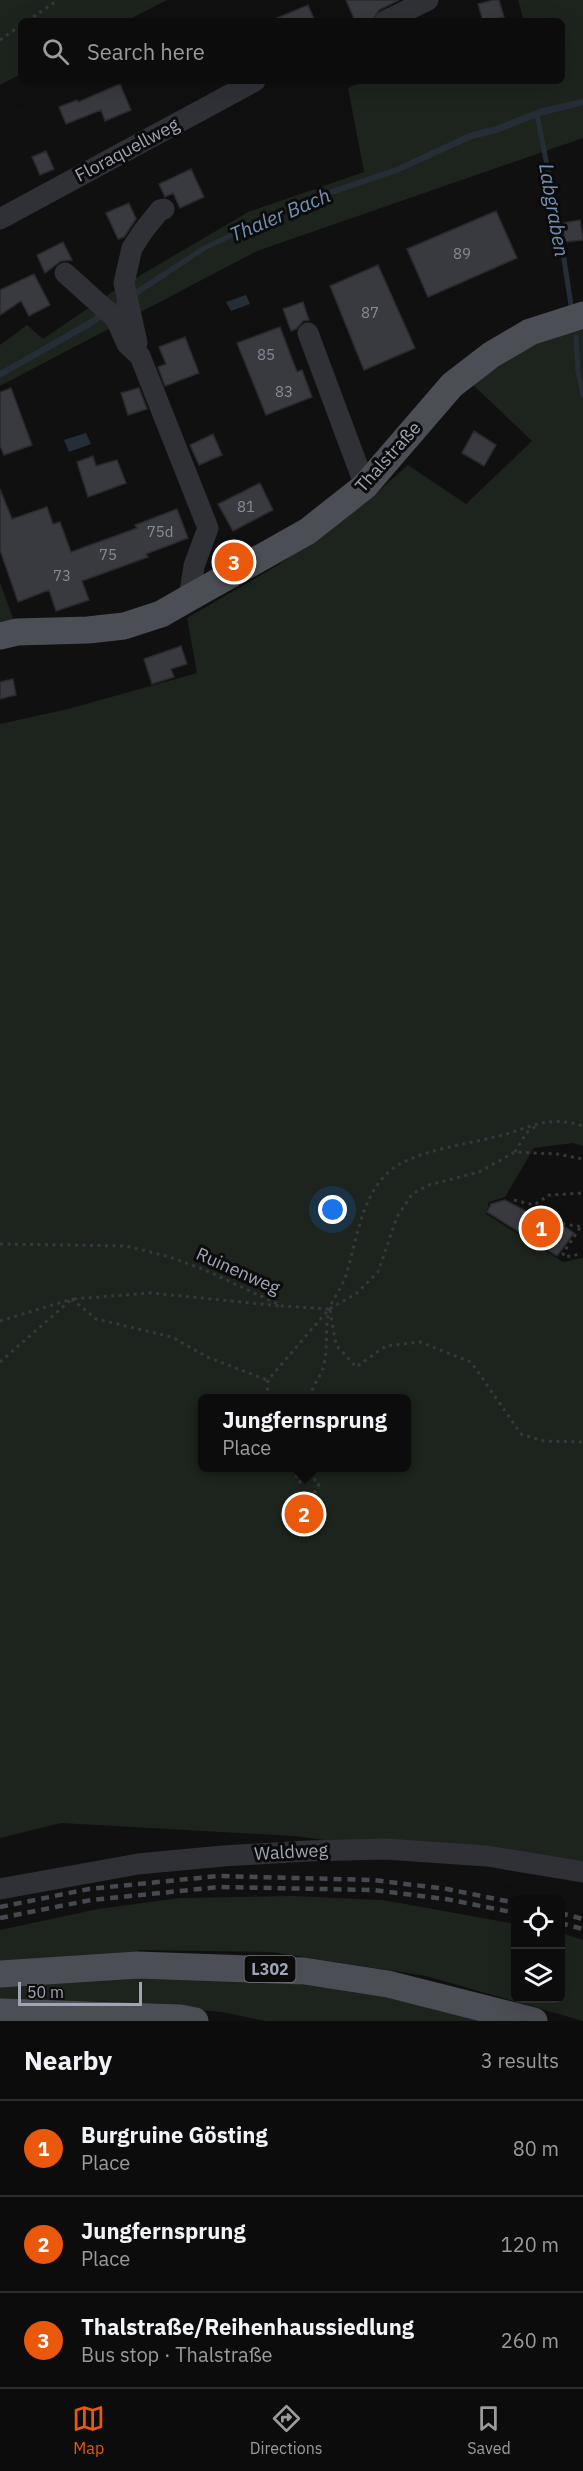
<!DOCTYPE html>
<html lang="en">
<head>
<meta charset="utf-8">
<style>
  :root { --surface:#0c0c0d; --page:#1a1a1b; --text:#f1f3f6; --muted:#9a9b9d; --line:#2c2c2e; --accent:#ea580c }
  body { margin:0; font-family:"IBM Plex Sans",sans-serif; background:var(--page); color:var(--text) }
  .controls { position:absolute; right:18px; bottom:18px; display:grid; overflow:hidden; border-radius:9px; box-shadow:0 6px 24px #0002 }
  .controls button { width:54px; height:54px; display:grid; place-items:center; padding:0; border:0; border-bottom:2px solid var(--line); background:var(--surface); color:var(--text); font:30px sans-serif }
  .scale { position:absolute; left:18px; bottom:15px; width:124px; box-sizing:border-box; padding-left:6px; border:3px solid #9fa5b4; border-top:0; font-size:16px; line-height:21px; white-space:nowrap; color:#9fa5b4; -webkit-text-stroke:4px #0b0b0c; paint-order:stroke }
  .you { position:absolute; left:333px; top:1210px; width:21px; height:21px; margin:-15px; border:4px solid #fff; border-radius:50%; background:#1a73e8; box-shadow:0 0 0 9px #1a73e833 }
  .badge { display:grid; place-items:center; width:39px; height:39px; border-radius:50%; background:var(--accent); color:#fff; font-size:20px; font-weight:700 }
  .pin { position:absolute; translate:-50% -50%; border:3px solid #fff; box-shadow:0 2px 6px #0006 }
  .popup { position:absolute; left:198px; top:1394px; width:213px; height:78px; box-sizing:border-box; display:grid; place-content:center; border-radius:9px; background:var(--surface); filter:drop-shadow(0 2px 4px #0005); font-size:20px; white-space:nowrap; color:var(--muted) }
  .popup b { font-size:22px; color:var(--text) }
  .popup::after { content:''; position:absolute; left:50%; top:100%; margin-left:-12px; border:12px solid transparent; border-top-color:var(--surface) }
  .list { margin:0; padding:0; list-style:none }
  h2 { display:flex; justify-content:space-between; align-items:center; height:78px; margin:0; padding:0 24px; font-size:26px }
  h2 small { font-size:20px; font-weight:400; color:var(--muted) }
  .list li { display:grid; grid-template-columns:39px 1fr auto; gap:18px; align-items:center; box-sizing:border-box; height:96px; padding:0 24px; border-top:2px solid var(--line) }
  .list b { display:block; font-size:22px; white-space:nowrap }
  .list p { margin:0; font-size:20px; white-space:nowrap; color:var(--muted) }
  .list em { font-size:20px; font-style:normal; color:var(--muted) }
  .icon { flex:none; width:33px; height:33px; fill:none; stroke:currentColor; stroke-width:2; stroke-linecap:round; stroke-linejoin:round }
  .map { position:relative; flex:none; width:583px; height:2021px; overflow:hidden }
  .search { position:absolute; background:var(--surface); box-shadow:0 6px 24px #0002; left:18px; right:18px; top:18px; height:66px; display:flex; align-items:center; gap:15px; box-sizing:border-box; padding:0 21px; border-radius:9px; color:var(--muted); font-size:22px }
  .sheet { height:366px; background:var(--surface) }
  nav { display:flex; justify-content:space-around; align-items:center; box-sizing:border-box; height:84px; border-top:2px solid var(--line); background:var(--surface); font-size:16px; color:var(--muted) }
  nav a { display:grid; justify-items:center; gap:3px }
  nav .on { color:var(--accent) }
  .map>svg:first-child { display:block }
  .green { fill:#1c241d; fill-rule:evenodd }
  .water { fill:#252e36 }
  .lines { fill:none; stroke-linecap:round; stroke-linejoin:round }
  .stream { stroke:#252e36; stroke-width:5 }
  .building { fill:#393a3f; stroke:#2a292e; stroke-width:1.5 }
  .path { stroke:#36383e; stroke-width:3; stroke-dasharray:3 4.5; stroke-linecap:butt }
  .minor { stroke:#303137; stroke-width:21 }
  .major { stroke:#4c4e56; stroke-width:27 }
  .rail { stroke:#474950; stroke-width:4.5; stroke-dasharray:8 6; stroke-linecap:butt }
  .labels { text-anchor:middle; stroke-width:6; stroke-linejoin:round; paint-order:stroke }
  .number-label { font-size:15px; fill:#868a97 }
  .shield { fill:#0b0b0c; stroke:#737782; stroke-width:1.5 }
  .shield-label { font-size:16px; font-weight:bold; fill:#9fa5b4 }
  .street-label { font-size:18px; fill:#9fa5b4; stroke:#0b0b0c }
  .water-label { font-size:20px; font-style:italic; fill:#7292b3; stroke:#0b0b0c }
</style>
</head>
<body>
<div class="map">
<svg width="583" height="2021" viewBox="0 0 583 2021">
  <rect width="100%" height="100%" fill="#101011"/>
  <path class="green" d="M 0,0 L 167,0 L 126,21 L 21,21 L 21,74 L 0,85 Z
    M 518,0 L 583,0 L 583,138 L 257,251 L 0,386 L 0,345 L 27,325 L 43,339 L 112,292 L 248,212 L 364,172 L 348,88 L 365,81 L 562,81 L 562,21 L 524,21 Z
    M 583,330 L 583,1146 L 573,1143 L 534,1148 L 505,1197 L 489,1202 L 486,1214 L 563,1262 L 583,1258 L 583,1883 L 555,1870 L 294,1836 L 61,1823 L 0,1838 L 0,724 L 68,709 L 197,673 L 187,618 L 278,565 L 365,503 L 408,465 L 466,504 L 532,441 L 473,385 C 509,359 537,337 583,330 ZM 202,1398 L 406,1398 L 406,1468 L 202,1468 Z
    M 0,582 L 14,621 L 0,624 Z
    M 292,1896 L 383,1900 L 515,1924 L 516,1998 L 560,1998 L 561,1933 L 583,1940 L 583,2021 L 426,1976 L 271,1952 L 138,1950 L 137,1954 L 0,1965 L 0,1930 L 98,1909 L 180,1898 Z
    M 108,1975 L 281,1982 L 391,1996 L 481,2021 L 265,2021 L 222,2012 L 99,2001 L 0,2001 L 0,1985 Z"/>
  <path class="water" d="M 583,99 L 583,105 L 540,116 L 497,133 L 472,139 L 397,173 L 305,204 L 206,250 L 92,326 L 0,378 L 0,371 L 87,321 L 203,246 L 303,199 L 396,167 L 469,133 L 496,126 L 542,108 Z
    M 246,295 L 250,304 L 231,311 L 226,302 Z
    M 86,433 L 91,444 L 69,452 L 64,440 Z"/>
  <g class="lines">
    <path class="stream" d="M 537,114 L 559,227 L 571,305
      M 576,337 L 578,372 L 583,395"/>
  </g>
  <path class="building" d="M 346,0 L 399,0 L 379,10 L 372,21 L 355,21 Z
    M 494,0 L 499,0 L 504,17 L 483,21 L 478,4 Z
    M 308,5 L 315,21 L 270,21 Z
    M 120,84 L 131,110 L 105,121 L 101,110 L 66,124 L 59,107 L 77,100 L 78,102 Z
    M 46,151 L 54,169 L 40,175 L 32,157 Z
    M 191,169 L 204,197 L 180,208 L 173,193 L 165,197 L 159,184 Z
    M 129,203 L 136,219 L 124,237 L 118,239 L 106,213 Z
    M 496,211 L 517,258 L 428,297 L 407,249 Z
    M 580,220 L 583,240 L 565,242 L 562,223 Z
    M 63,242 L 72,260 L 61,261 L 45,273 L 37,255 Z
    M 378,265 L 415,348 L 364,370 L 330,286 Z
    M 34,274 L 50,305 L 29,316 L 21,301 L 0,315 L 0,290 Z
    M 303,302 L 309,320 L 303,321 L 296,329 L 291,331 L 283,309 Z
    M 280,327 L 297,372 L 302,370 L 312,397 L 266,415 L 237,343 Z
    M 185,337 L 199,373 L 165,386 L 158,367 L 166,364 L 159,347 Z
    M 11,388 L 32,445 L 4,455 L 0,446 L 0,392 Z
    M 139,388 L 147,409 L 128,415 L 121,393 Z
    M 474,431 L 496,445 L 484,466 L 462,453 Z
    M 213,434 L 222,455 L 199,465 L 190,445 Z
    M 93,456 L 96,466 L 117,460 L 126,483 L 88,497 L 77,462 Z
    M 260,483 L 273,510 L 233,531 L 218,504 Z
    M 0,489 L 12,519 L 47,507 L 53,524 L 60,522 L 71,552 L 137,528 L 135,525 L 177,509 L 188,538 L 146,554 L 148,557 L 82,581 L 89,600 L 56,611 L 49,590 L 18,602 L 0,550 Z
    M 181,646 L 187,664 L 171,669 L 174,677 L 152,684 L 144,659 Z
    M 13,679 L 16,695 L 0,699 L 0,682 Z
    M 505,1200 L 551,1224 L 555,1220 L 574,1233 L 557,1256 L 487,1212 L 491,1204 Z"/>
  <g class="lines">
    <path class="path" d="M 27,21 L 58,0
      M 0,40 L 21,25
      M 515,1152 L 526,1133 L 538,1125
      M 514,1200 L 534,1205 L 549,1195 L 583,1193
      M 557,1218 L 564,1224 L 583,1227
      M 580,1228 L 563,1253 L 564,1257 L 581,1254
      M 0,1244 L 126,1246 L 170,1257 L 205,1270 L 282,1306 L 328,1309
      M 330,1310 L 336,1345 L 356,1367 L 386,1346 L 420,1342 L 471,1362 L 521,1434 L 544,1441 L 583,1442
      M 0,1321 L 72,1299 L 96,1319 L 172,1337 L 207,1357 L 267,1380
      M 0,1362 L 72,1299 L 151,1293 L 280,1306
      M 267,1398 L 268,1380 L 329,1309 L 356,1294 L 378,1272 L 397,1217 L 412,1194 L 429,1185 L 479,1172 L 515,1152 L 557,1154 L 583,1159
      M 311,1398 C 311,1386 321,1377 324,1365 C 328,1347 325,1328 329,1310 C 331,1302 341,1288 345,1278 C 358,1239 361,1188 398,1165 C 424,1150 466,1144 495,1137 C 530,1129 545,1114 583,1126
      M 293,1468 L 299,1482 L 310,1476
      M 303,1468 L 319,1484 L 304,1514"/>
    <path class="minor" d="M 385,21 L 428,0
      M 0,219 L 255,81
      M 65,273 L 116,319 L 127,344 L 140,356 L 208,528 L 194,566 L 189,598
      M 308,333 L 365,486
      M 137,343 L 124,283 L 132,248 L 144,230 L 160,210 L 164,209
      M 0,1889 L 138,1864 L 223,1856 L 308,1851 L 385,1849 L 487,1856 L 583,1872"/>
    <path class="major" d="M 0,636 L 17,632 L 88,630 L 124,626 L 161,614 L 189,598 L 308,531 L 365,486 L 452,385 L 491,355 L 530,332 L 583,315
      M 0,1974 L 138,1965 L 304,1971 L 388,1984 L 534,2021
      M 0,2012 L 180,2018 L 195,2021"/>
    <path class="rail" d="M 0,1907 L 89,1889 L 218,1876 L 373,1880 L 447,1889 L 516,1903
      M 560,1913 L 583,1919
      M 0,1918 L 91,1900 L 219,1887 L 373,1890 L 446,1899 L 516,1913
      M 560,1923 L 583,1929"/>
  </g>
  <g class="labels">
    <g class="number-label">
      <text x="462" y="259">89</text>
      <text x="370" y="318">87</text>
      <text x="266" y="360">85</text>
      <text x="284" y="397">83</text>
      <text x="246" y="512">81</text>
      <text x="160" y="537">75d</text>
      <text x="108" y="560">75</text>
      <text x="62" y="581">73</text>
    </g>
    <rect class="shield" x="244.5" y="1956" width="51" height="26" rx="4.5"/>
    <g class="shield-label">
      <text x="270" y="1975">L302</text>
    </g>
    <g class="street-label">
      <text transform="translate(127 150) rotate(-28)" y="6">Floraquellweg</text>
      <text transform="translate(388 457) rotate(-48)" y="6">Thalstraße</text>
      <text transform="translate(238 1271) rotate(24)" y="6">Ruinenweg</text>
      <text transform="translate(291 1852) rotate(-3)" y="6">Waldweg</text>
    </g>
    <g class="water-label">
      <text transform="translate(554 210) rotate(80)" y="7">Labgraben</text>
      <text transform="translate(280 215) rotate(-23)" y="7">Thaler Bach</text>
    </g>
  </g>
</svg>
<div class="controls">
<button><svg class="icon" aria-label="locate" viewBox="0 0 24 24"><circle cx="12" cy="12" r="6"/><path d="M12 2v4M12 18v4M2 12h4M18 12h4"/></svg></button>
<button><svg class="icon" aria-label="layers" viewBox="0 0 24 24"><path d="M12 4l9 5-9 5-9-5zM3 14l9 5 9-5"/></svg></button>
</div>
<div class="scale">50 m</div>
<div class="you"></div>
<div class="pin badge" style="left:541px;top:1228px">1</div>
<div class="pin badge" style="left:304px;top:1514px">2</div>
<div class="popup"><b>Jungfernsprung</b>Place</div>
<div class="pin badge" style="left:234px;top:562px">3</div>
<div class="search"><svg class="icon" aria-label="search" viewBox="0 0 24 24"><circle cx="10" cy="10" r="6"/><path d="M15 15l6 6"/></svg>Search here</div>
</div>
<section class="sheet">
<h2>Nearby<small>3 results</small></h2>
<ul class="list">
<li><span class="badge">1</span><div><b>Burgruine Gösting</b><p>Place</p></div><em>80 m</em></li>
<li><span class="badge">2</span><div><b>Jungfernsprung</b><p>Place</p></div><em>120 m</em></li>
<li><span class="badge">3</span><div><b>Thalstraße/Reihenhaussiedlung</b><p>Bus stop · Thalstraße</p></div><em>260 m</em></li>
</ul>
</section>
<nav>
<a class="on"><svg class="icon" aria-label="map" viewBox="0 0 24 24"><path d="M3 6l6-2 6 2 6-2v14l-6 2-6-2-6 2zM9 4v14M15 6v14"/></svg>Map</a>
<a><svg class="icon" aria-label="directions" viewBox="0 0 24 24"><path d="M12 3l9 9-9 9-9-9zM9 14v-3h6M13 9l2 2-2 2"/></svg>Directions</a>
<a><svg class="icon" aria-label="saved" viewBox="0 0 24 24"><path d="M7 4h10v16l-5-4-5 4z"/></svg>Saved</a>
</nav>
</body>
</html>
